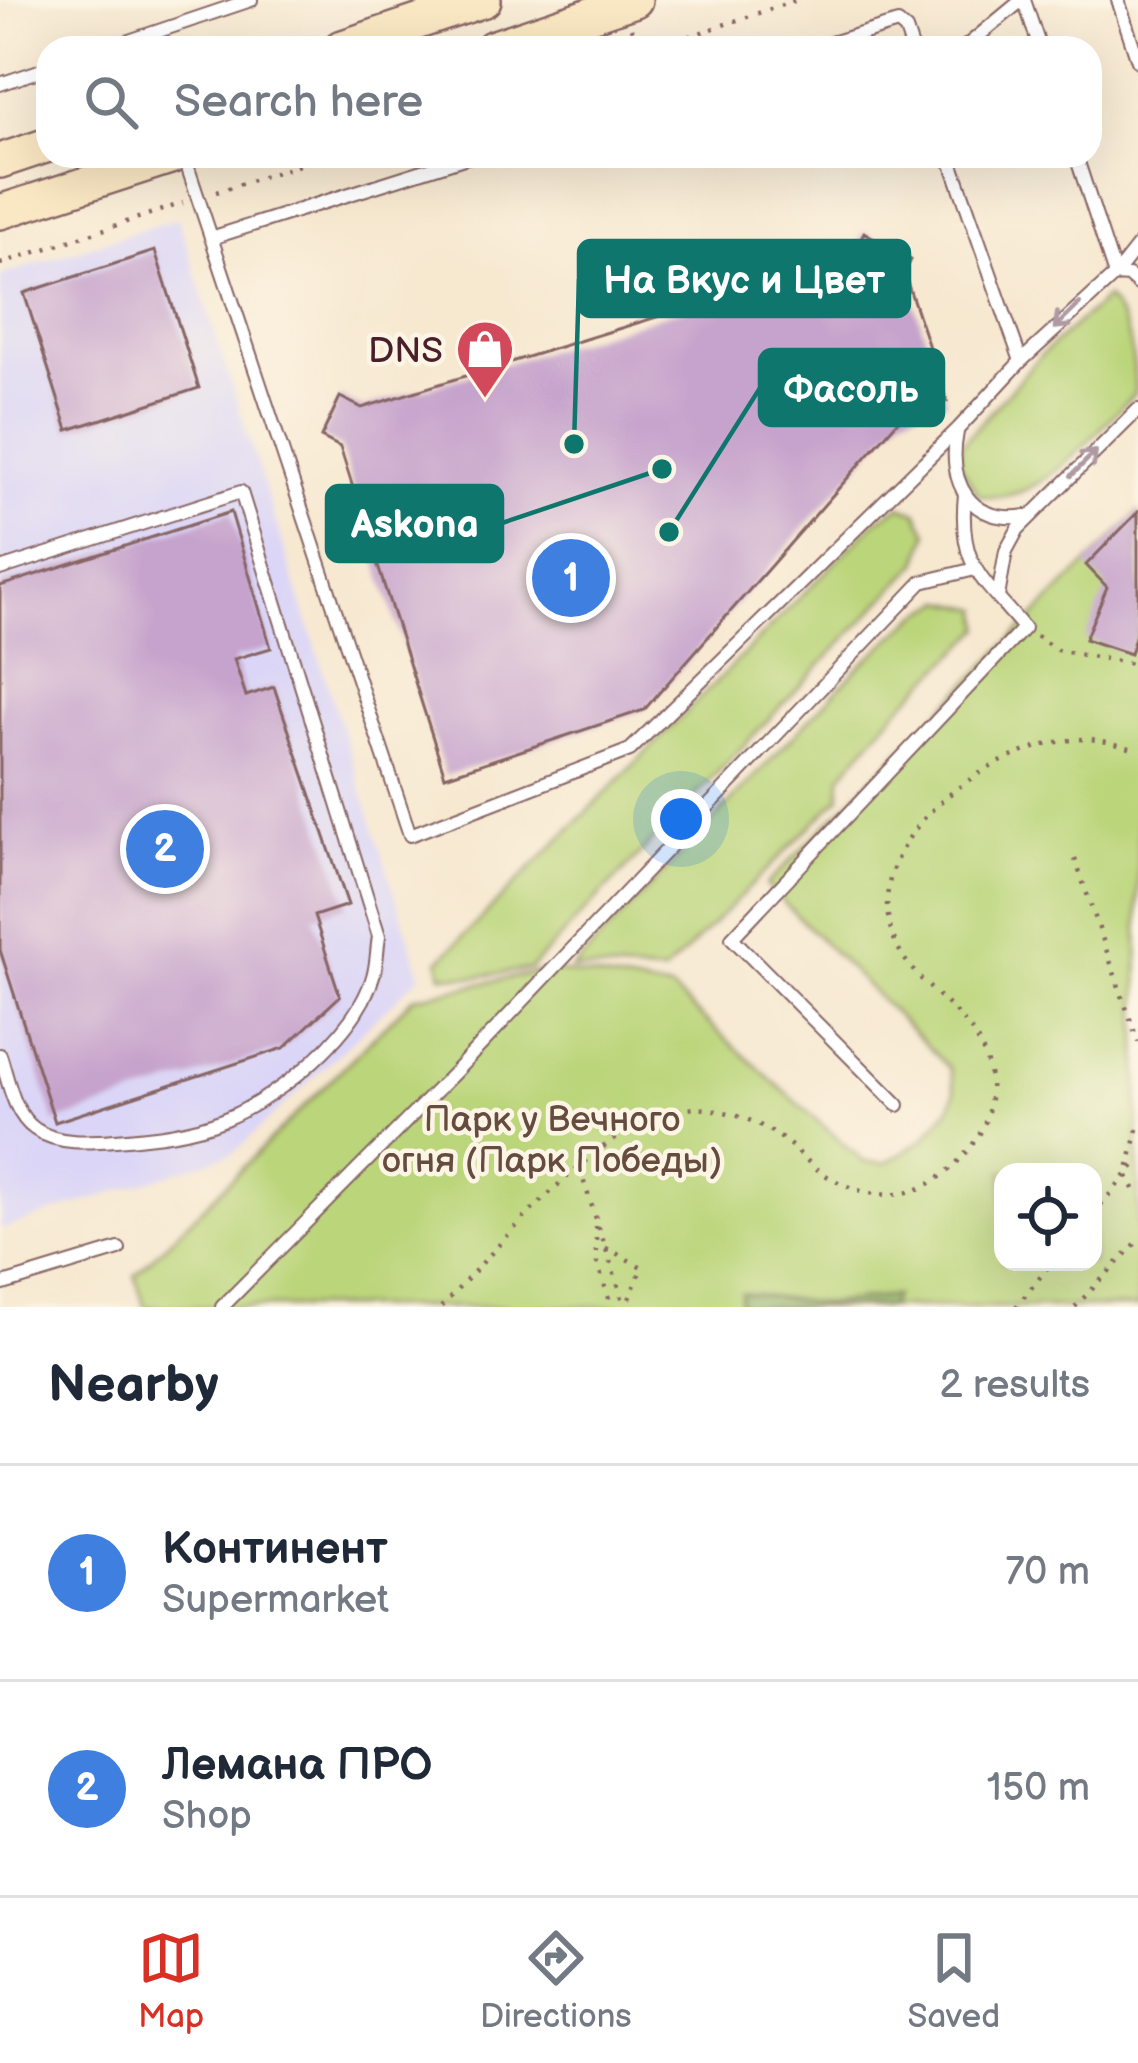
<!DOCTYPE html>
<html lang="en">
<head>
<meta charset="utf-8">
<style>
  :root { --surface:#fff; --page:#f2f2f3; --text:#1f2937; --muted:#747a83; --line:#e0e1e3; --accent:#d93025 }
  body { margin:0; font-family:"Balsamiq Sans",sans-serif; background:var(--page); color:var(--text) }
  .controls { position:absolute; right:36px; bottom:36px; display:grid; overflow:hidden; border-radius:24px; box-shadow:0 12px 48px #0002 }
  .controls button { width:108px; height:108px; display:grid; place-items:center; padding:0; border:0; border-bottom:3px solid var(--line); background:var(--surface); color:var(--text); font:60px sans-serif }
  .you { position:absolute; left:681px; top:819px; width:42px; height:42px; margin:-30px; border:9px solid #fff; border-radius:50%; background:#1a73e8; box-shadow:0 0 0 18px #1a73e833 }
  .badge { display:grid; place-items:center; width:78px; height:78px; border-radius:50%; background:var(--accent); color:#fff; font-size:39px; font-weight:700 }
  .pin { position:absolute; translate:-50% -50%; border:6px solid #fff; box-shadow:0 3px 12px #0006 }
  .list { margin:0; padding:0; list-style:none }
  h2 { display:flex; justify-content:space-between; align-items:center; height:156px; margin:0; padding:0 48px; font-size:51px }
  h2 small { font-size:39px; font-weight:400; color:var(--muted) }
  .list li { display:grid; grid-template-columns:78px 1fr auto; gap:36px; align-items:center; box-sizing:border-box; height:216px; padding:0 48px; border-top:3px solid var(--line) }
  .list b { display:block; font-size:45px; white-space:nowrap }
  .list p { margin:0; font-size:39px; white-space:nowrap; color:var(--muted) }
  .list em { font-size:39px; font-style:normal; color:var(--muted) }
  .icon { flex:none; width:66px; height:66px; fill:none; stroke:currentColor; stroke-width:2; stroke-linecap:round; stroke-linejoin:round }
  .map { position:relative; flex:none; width:1138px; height:1307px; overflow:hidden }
  .search { position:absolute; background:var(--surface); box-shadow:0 12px 48px #0002; left:36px; right:36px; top:36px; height:132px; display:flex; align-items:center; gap:30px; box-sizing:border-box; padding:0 42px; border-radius:36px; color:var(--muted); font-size:45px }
  .sheet { height:588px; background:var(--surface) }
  nav { display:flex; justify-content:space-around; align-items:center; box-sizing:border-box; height:168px; border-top:3px solid var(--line); background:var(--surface); font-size:33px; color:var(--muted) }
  nav a { display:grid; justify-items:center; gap:6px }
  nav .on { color:var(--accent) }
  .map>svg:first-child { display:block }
  .built { fill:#dbd6f7 }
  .green { fill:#bbd57a; stroke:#827a52; stroke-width:3; fill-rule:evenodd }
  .forest { fill:#94b66a; stroke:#6f6a4a; stroke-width:3 }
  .building { fill:#c6a3cc }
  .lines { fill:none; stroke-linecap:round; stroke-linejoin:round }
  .service-casing { stroke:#876565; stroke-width:16 }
  .secondary-casing { stroke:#876565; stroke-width:38 }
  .path { stroke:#876565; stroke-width:4.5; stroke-dasharray:3 9; stroke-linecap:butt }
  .service { stroke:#fff; stroke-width:12 }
  .secondary { stroke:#fae7c3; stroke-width:33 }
  .oneway { stroke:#ae9aa0 }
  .labels { text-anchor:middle; stroke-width:9; stroke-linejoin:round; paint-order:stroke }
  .poi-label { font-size:36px; fill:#4a1f2b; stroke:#fcf5e5; text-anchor:end }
  .park-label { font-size:36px; fill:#664c3f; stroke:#fcf5e5 }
  .leader { fill:none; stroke:#0f766e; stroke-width:4.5 }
  .callout-dot { fill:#0f766e; stroke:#fcf5e5; stroke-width:4.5 }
  .callout { fill:#0f766e; stroke:#0f766e; stroke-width:4.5 }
  .callout-label { font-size:39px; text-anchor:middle; font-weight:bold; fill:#fff }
</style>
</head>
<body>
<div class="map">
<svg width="1138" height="1307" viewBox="0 0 1138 1307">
  <rect width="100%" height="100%" fill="#fcf5e5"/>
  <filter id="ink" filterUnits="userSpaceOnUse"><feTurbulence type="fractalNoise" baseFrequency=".00833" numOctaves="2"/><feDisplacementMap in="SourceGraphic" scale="24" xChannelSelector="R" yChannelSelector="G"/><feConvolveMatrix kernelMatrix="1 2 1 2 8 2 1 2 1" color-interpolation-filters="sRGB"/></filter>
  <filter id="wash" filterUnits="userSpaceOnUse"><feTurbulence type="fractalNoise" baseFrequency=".004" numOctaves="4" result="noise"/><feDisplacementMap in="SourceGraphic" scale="48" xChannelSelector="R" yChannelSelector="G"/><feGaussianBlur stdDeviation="2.7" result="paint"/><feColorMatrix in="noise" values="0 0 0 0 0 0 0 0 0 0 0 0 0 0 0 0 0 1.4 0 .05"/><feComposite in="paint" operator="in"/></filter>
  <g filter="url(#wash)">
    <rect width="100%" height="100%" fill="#f7e8d0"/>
    <path class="built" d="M 178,218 L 421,975 L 234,1153 L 0,1230 L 0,276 Z"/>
    <path class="green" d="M 1106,298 C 1130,323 1135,358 1135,393 C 1097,430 1037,511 979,495 L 960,465 L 960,446 L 1041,355 Z
      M 900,506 L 917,512 L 928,533 L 918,563 L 530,969 L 475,977 L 442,975 L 439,961 L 877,520 Z
      M 1138,513 L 1138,1307 L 145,1307 L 135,1275 L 414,997 L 550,970 L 671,990 L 864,1162 L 886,1163 L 923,1140 L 949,1109 L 955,1092 L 950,1069 L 766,885 ZM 1003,1172 L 1093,1172 L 1093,1262 L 1003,1262 Z
      M 944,601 L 981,609 L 982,628 L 896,711 L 841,776 L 840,797 L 664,973 L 572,969 L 861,665 L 917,616 Z"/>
    <path class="forest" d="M 741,1292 L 823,1304 L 894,1296 L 889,1307 L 739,1307 Z"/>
    <g id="blocks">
      <path class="building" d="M 864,232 L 911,260 L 904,273 L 947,401 L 903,415 L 644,710 L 445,776 L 340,447 L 321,437 L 340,397 L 362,408 L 851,257 Z
        M 155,251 L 199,388 L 68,430 L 24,293 Z
        M 231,512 L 271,648 L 234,659 L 246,696 L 274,687 L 348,905 L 314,916 L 340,996 L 284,1048 L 55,1122 L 0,950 L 0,586 Z
        M 1138,512 L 1138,627 L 1130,654 L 1085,639 L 1107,587 L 1086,565 Z"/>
    </g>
  </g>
  <g filter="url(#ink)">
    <use href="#blocks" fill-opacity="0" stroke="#876565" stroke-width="3"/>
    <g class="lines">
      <g class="service-casing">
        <path id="service" d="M 1024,0 L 1040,48
          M 1118,0 L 1138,61
          M 108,48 L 251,0
          M 814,48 L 898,23 L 906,30 L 912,48
          M 964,48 L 1022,0
          M 0,84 L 48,68
          M 184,156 L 410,835 L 630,750 L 958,429 L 1021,361 L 1115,275 L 1138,246
          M 949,156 L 1021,361
          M 1076,156 L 1115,275
          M 211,238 L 470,156
          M 1115,275 L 1129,276 L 1138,284
          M 957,432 C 947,483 970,525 1027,516
          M 0,569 L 241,492 L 379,936 C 377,948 377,962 374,973 C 358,1033 281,1096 225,1119 C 192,1133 152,1137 116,1140 C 91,1142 57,1145 35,1129 C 13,1114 8,1079 0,1055
          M 998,597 L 1006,551 L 1018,529 L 1138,410
          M 898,1105 L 732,938 L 1024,628 C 981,577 958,566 965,494
          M 0,1285 L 119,1249
          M 222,1307 L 454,1073 L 922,582 L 975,569"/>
      </g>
      <g class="secondary-casing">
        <path id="secondary" d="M 340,48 L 484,0
          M 492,48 L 635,0
          M 0,161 L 48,145
          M 0,212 L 173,156"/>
      </g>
      <path class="path" d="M 631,28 L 638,48
        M 655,48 L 797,0
        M 216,192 L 327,156
        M 0,264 L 183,203
        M 1036,636 L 1057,650 L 1138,665
        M 1075,859 L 1138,1042
        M 1138,1129 L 1127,1174 L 1138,1197
        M 580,1170 L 625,1307
        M 1093,1214 L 1138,1161
        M 596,1226 L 596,1260 L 612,1307
        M 606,1248 L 642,1267 L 626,1307
        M 441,1307 C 499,1248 601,1119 684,1109 C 718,1105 758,1120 785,1141 C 800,1152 811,1167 827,1176 C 887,1211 936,1195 975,1141 C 984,1129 989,1113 990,1098 C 996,1005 900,998 888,916 C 875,824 1003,740 1085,739 C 1102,739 1121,746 1138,750
        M 1016,1307 L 1052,1262
        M 1075,1307 L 1138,1241"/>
      <use href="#service" class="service"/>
      <use href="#secondary" class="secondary"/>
    </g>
    <defs><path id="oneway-shaft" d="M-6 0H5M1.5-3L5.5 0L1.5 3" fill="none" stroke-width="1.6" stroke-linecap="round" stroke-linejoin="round" transform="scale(3)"/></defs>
    <g class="oneway">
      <use href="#oneway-shaft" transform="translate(1067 316) rotate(136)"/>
      <use href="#oneway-shaft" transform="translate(1084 463) rotate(-45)"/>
    </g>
  </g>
  <defs>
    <g id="shop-pin" transform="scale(3)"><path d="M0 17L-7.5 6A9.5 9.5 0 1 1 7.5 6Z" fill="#d1495b" stroke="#fcf5e5"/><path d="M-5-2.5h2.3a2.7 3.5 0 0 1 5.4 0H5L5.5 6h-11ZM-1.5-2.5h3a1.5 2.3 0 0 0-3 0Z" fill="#fff"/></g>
  </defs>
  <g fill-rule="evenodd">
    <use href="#shop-pin" x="485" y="349"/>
  </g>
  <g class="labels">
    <g class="poi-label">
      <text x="443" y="362">DNS</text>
    </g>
    <g class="park-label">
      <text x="552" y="1131">Парк у Вечного<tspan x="552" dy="41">огня (Парк Победы)</tspan></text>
    </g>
  </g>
  <path class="leader" d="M574 444L579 279M669 532L760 388M662 469L502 523"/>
  <g class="callout-dot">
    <circle cx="574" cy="444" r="12"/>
    <circle cx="669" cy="532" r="12"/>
    <circle cx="662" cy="469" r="12"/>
  </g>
  <g class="callout">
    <rect x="579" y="241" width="330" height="75" rx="12"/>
    <rect x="760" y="350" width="183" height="75" rx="12"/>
    <rect x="327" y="486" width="175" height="75" rx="12"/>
  </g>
  <g class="callout-label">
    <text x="744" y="293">На Вкус и Цвет</text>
    <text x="851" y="402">Фасоль</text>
    <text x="415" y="537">Askona</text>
  </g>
</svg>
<div class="controls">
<button><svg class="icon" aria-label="locate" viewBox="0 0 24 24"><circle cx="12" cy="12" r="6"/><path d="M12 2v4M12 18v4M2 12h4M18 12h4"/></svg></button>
</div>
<div class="you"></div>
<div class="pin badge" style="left:571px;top:578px;background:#3f7fe0">1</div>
<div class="pin badge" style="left:165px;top:849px;background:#3f7fe0">2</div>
<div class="search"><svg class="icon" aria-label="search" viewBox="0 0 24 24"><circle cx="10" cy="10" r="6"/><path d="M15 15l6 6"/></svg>Search here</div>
</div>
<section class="sheet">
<h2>Nearby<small>2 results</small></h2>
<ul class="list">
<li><span class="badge" style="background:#3f7fe0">1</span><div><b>Континент</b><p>Supermarket</p></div><em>70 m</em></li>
<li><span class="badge" style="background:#3f7fe0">2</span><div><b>Лемана ПРО</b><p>Shop</p></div><em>150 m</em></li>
</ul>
</section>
<nav>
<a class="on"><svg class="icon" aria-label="map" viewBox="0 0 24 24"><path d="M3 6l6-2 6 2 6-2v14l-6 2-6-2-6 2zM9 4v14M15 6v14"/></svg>Map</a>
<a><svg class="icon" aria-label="directions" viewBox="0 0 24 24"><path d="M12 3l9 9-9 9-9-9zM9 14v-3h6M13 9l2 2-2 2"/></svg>Directions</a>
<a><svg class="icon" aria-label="saved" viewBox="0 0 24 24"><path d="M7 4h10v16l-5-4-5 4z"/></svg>Saved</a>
</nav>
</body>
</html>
